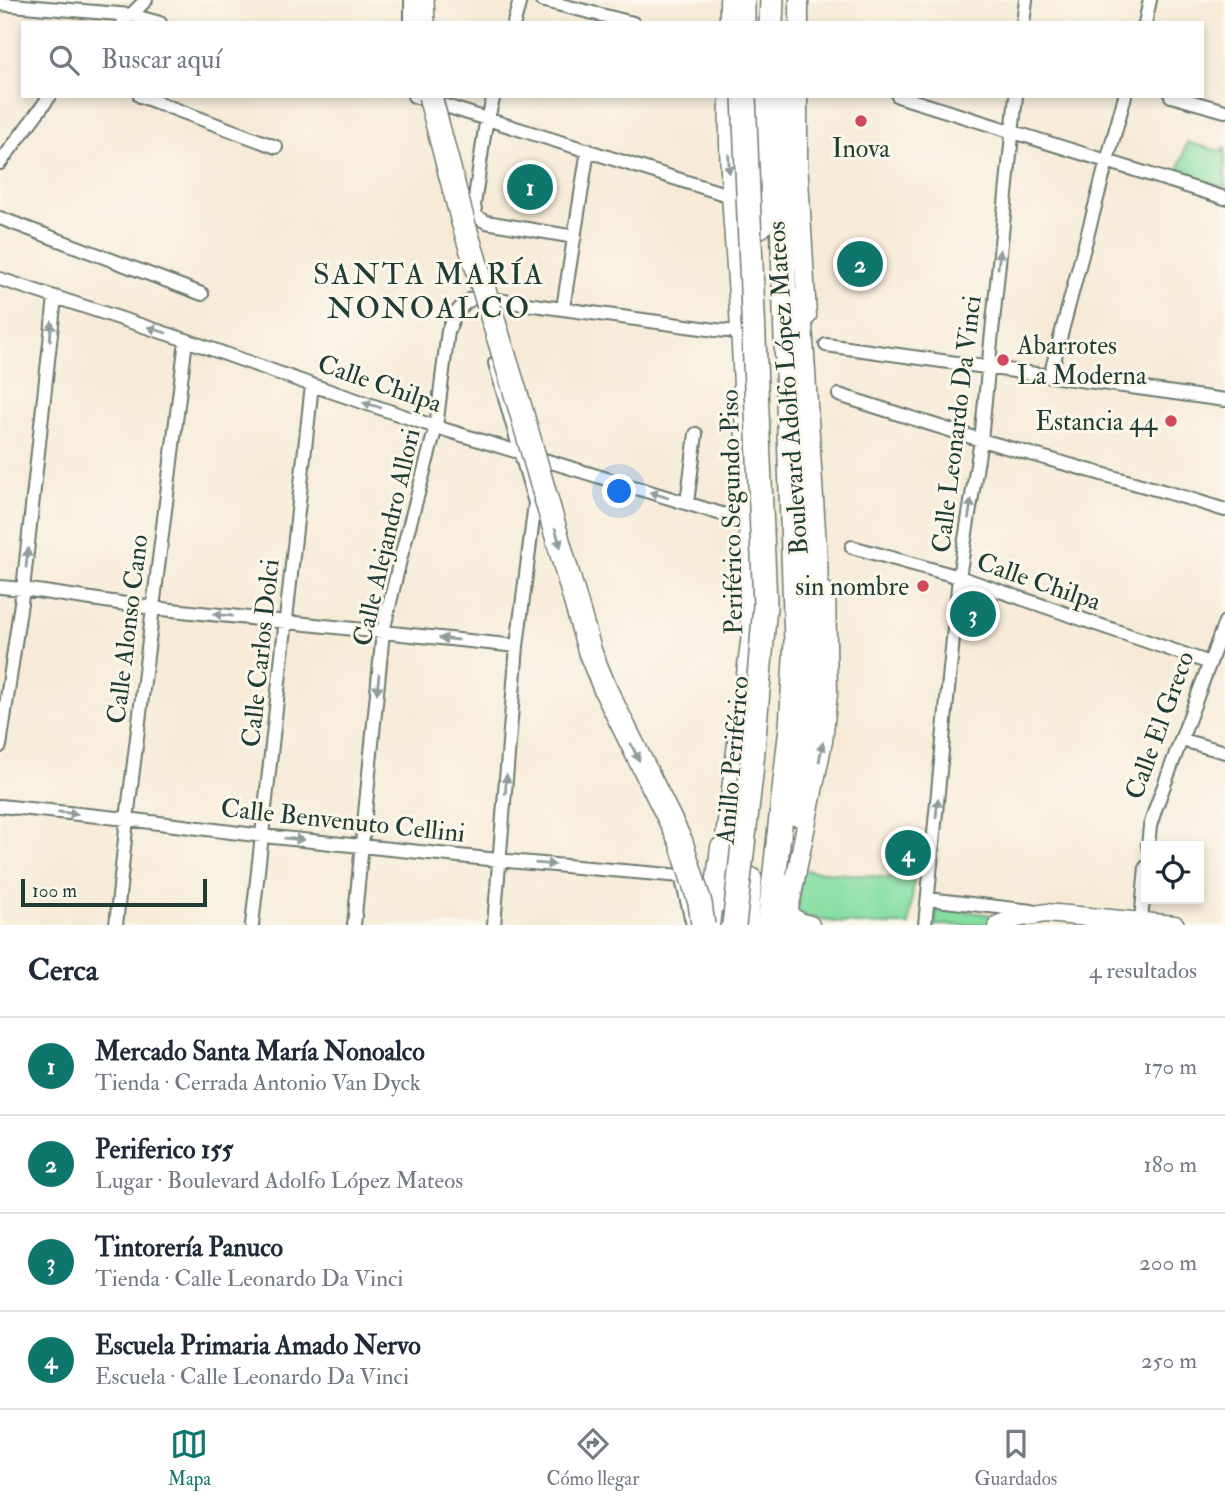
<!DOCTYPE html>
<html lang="es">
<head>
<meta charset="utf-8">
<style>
  :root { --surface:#fff; --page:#f2f2f3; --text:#1f2937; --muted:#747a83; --line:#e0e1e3; --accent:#0f766e }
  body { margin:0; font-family:"IM FELL Double Pica",serif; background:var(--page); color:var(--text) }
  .controls { position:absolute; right:21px; bottom:21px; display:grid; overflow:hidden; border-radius:0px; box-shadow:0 4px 10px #0003 }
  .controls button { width:63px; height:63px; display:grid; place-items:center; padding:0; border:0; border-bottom:2px solid var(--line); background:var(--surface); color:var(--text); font:35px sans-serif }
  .scale { position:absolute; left:21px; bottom:18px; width:186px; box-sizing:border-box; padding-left:7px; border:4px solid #1f3d34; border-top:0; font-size:19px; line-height:24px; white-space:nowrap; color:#1f3d34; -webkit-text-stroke:5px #fbf7ec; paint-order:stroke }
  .you { position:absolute; left:620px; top:492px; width:24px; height:24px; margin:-18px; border:5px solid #fff; border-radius:50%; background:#1a73e8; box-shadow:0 0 0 10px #1a73e833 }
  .badge { display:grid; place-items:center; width:46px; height:46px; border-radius:50%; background:var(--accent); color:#fff; font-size:23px; font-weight:700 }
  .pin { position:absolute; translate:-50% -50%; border:4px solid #fff; box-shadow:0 2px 7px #0006 }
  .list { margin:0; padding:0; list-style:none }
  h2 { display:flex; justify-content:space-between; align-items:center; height:91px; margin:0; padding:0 28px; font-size:30px }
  h2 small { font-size:23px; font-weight:400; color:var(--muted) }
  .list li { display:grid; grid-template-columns:46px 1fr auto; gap:21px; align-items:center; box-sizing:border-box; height:98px; padding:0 28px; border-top:2px solid var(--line) }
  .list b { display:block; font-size:26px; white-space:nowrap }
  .list p { margin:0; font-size:23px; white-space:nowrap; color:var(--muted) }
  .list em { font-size:23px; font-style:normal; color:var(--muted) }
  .icon { flex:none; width:38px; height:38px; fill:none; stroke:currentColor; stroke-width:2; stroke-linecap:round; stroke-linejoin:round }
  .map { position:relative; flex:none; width:1225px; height:925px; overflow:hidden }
  .search { position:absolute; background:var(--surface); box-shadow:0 4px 10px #0003; left:21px; right:21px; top:21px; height:77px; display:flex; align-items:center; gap:18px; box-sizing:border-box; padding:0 24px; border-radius:0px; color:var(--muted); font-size:26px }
  .sheet { height:483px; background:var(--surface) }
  nav { display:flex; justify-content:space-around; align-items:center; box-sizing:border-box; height:98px; border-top:2px solid var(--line); background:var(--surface); font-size:19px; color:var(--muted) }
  nav a { display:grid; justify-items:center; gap:4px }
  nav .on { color:var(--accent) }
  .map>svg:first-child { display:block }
  .green { fill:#86dea2; stroke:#528e6b; stroke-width:2 }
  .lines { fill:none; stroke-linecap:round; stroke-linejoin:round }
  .street-casing { stroke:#6b7a6d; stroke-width:16 }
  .secondary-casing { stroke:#6b7a6d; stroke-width:21 }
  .highway-casing { stroke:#6b7a6d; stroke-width:26 }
  .street { stroke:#fff; stroke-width:12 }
  .secondary { stroke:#fff; stroke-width:18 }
  .highway { stroke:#fff; stroke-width:23 }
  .highway-bridge-casing { stroke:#6b7a6d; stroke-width:26; stroke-linecap:butt }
  .highway-bridge { stroke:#fff; stroke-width:23 }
  .oneway { fill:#8f9e9a }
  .poi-dot { fill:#d1495b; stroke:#fbf7ec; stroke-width:2.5 }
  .labels { text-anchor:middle; stroke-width:6; stroke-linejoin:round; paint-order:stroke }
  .poi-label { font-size:26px; fill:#1f3d34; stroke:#fbf7ec; text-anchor:end }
  .street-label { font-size:26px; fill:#1f3d34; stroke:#fbf7ec }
  .quarter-label { font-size:30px; letter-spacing:2px; fill:#1f3d34; stroke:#fbf7ec }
</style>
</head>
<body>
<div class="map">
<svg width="1225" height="925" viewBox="0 0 1225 925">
  <rect width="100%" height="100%" fill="#fbf7ec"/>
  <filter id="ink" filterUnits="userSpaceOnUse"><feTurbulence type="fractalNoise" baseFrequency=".0143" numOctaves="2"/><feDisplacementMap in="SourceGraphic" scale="14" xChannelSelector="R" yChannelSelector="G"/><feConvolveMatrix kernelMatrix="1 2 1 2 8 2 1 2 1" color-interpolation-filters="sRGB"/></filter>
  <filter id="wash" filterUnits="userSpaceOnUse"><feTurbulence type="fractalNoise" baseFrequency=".00686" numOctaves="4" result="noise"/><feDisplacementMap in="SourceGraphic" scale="28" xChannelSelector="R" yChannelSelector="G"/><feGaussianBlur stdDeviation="1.57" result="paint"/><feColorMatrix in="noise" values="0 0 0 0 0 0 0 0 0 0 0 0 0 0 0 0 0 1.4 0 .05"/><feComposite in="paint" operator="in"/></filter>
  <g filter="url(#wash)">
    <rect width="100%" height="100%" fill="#f7ebd8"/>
    <path class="green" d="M 1187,142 L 1223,152 L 1225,146 L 1225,188 L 1178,173 Z
      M 802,870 L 914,880 L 909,925 C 880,925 820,925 797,912 Z
      M 936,907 L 1012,918 L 988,925 L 935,925 Z"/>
  </g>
  <g filter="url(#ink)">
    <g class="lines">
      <g class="street-casing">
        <path id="street" d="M 411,0 L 411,23
          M 541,0 L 633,23
          M 0,4 L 131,15 L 160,23
          M 123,23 L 146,0
          M 514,23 L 520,0
          M 1023,23 L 1026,0
          M 1145,23 L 1150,0
          M 140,96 L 276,147
          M 414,96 L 731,196
          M 494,96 L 485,129 L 474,205 L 476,216 L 486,222 L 575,237
          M 898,96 L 1225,198
          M 1171,96 L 1225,111
          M 0,163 L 50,96
          M 0,218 L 202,294
          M 0,279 L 186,340 L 312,385 L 436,427 L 748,522
          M 563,308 L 588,150
          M 826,345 L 1225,400
          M 1050,376 L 1107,161 L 1125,96
          M 839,395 L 981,440 L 1187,498 L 1225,510
          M 687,503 L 696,434
          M 852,547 L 959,577 L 1210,663
          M 0,587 L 23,589 L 153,608 L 517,646
          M 1182,740 L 1225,752
          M 0,746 L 23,589 L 55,297
          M 0,806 L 127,819 L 263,836 L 508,861 L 681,876
          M 1148,846 L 1150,826 L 1156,807 L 1225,622
          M 683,884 L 693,925
          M 928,899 L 1032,911
          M 1141,921 L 1146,867
          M 116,925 L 127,819 L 186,340
          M 252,925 L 312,385
          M 354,925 L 383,632 L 400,560 L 436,427 L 448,331 L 455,314 L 465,303 L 475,297 L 716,330 L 740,332
          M 494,925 L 517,646 L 535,503 L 495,363
          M 925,925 L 959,577 L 981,440 L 1016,96"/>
      </g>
      <g class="secondary-casing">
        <path id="secondary" d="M 729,0 L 729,23
          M 799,23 L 799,0
          M 729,96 C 727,174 736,252 740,330 C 744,388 745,447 747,505
          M 798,96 L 798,161 L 807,316
          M 791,900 L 823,741 L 828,693 L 826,592
          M 788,915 L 802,923 L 810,925
          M 710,925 L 720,847
          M 998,925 L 1017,918 L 1046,913 L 1175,925"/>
      </g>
      <g class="highway-casing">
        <path id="highway" d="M 422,0 L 423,23
          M 743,0 L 743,23
          M 771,23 L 772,0
          M 758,96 L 760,226
          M 796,814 L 814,696 L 816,570 L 799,301
          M 729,902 L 728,833 L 753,639 L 750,493
          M 746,925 L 750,879
          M 769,925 L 791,727 L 796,642 L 778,96
          M 786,925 L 788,886"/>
      </g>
      <use href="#street" class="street"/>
      <use href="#secondary" class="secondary"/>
      <use href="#highway" class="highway"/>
      <g class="highway-bridge-casing">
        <path id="highway-bridge" d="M 430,96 L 463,222 L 519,404 L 590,652 L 606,691 L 681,842 L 700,903 L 703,925
          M 734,925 L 751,774 L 765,605 L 744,96"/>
      </g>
      <use href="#highway-bridge" class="highway-bridge"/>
    </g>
    <defs><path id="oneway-solid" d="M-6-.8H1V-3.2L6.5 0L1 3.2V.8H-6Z" transform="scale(1.75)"/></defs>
    <g class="oneway">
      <use href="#oneway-solid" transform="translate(729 164) rotate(88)"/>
      <use href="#oneway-solid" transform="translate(999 259) rotate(-84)"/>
      <use href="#oneway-solid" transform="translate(157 330) rotate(-162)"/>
      <use href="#oneway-solid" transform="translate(51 331) rotate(-84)"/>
      <use href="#oneway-solid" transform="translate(372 405) rotate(-162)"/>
      <use href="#oneway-solid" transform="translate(659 495) rotate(-163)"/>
      <use href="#oneway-solid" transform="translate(970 509) rotate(-81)"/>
      <use href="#oneway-solid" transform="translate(558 538) rotate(74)"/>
      <use href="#oneway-solid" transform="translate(27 558) rotate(-84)"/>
      <use href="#oneway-solid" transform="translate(223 615) rotate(-174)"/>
      <use href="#oneway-solid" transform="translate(449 639) rotate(-174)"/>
      <use href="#oneway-solid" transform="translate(378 684) rotate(96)"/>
      <use href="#oneway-solid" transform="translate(635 752) rotate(64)"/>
      <use href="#oneway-solid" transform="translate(821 752) rotate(-79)"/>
      <use href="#oneway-solid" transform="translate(506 784) rotate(-86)"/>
      <use href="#oneway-solid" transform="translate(937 808) rotate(-84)"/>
      <use href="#oneway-solid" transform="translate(68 813) rotate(6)"/>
      <use href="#oneway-solid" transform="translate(294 839) rotate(5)"/>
      <use href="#oneway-solid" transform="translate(545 864) rotate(5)"/>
    </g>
  </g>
  <g class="poi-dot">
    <circle cx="861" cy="121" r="7"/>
    <circle cx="1003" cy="360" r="7"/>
    <circle cx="1171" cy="421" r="7"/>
    <circle cx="923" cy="586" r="7"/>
  </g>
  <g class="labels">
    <g class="poi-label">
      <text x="861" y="157" text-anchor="middle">Inova</text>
      <text x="1017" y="354" text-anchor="start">Abarrotes<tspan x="1017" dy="30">La Moderna</tspan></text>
      <text x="1157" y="430">Estancia 44</text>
      <text x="909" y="595">sin nombre</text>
    </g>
    <g class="street-label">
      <text transform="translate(380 383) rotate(19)" y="9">Calle Chilpa</text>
      <text transform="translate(787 388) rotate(-94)" y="9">Boulevard Adolfo López Mateos</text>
      <text transform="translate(956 424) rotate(-83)" y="9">Calle Leonardo Da Vinci</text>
      <text transform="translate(731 512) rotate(-91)" y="9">Periférico Segundo Piso</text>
      <text transform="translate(386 537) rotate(-77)" y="9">Calle Alejandro Allori</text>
      <text transform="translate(1039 581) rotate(19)" y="9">Calle Chilpa</text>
      <text transform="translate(127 629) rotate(-83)" y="9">Calle Alonso Cano</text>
      <text transform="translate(260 653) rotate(-84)" y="9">Calle Carlos Dolci</text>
      <text transform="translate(1159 725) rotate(-70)" y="9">Calle El Greco</text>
      <text transform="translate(732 760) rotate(-85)" y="9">Anillo Periférico</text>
      <text transform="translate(343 820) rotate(6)" y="9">Calle Benvenuto Cellini</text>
    </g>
    <g class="quarter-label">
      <text x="429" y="284">SANTA MARÍA<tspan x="429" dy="34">NONOALCO</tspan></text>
    </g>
  </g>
</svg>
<div class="controls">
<button><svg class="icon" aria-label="locate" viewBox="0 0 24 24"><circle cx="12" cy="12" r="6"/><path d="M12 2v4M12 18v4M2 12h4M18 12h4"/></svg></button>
</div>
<div class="scale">100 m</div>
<div class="you"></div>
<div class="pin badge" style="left:530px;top:187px">1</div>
<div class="pin badge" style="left:860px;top:264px">2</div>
<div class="pin badge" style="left:973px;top:614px">3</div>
<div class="pin badge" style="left:908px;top:853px">4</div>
<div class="search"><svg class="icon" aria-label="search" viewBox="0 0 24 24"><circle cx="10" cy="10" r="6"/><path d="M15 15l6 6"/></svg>Buscar aquí</div>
</div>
<section class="sheet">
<h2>Cerca<small>4 resultados</small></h2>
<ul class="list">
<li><span class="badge">1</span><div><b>Mercado Santa María Nonoalco</b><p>Tienda · Cerrada Antonio Van Dyck</p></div><em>170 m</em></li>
<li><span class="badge">2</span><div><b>Periferico 155</b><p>Lugar · Boulevard Adolfo López Mateos</p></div><em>180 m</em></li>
<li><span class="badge">3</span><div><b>Tintorería Panuco</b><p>Tienda · Calle Leonardo Da Vinci</p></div><em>200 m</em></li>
<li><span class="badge">4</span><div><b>Escuela Primaria Amado Nervo</b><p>Escuela · Calle Leonardo Da Vinci</p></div><em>250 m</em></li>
</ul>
</section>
<nav>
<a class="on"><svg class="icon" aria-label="map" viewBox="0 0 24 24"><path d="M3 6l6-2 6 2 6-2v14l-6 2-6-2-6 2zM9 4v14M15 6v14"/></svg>Mapa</a>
<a><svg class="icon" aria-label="directions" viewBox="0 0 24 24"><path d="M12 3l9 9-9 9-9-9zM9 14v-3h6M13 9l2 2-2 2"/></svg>Cómo llegar</a>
<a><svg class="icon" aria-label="saved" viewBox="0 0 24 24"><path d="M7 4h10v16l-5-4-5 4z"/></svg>Guardados</a>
</nav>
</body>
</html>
